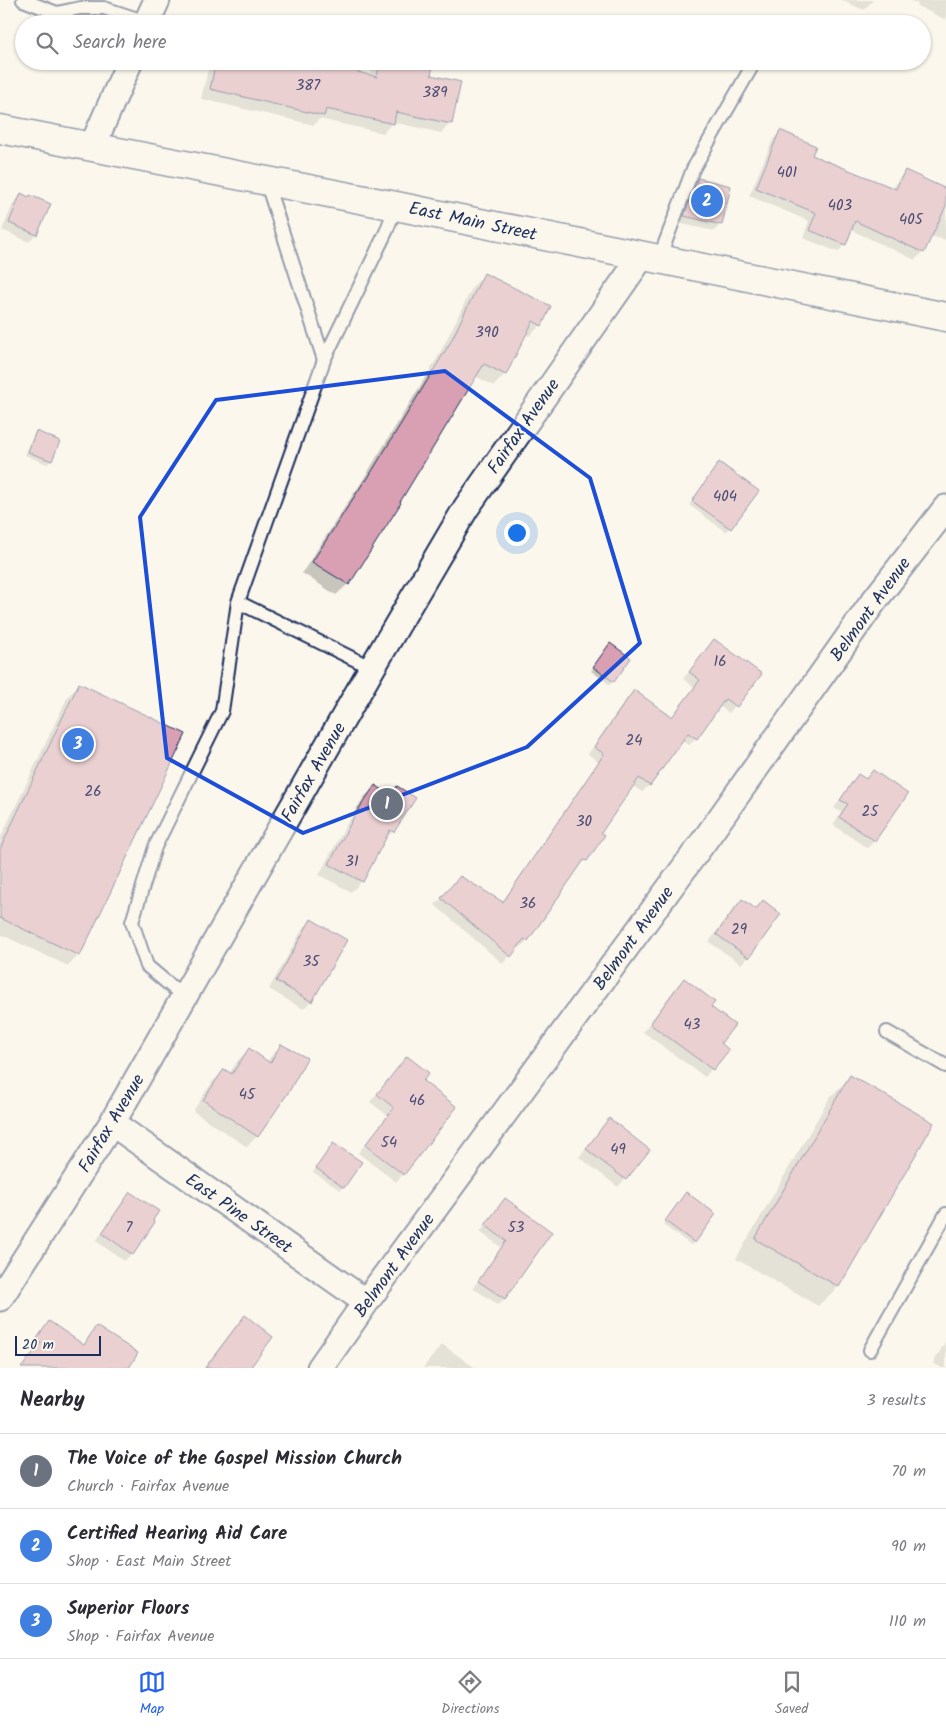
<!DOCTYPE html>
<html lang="en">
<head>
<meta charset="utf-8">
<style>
  :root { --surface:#fff; --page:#f2f2f3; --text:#2b2b33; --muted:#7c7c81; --line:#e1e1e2; --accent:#2563eb }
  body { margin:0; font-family:Kalam,sans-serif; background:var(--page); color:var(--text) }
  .scale { position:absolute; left:15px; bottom:12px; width:86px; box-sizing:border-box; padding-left:5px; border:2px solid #1b2f5e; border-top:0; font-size:14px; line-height:18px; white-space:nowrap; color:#1b2f5e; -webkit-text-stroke:4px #fbf7ec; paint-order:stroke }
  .you { position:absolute; left:516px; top:532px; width:18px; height:18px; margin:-12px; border:4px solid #fff; border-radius:50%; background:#1a73e8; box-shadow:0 0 0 8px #1a73e833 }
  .badge { display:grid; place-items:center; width:32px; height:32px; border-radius:50%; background:var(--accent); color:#fff; font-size:16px; font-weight:700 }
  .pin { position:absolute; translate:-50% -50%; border:2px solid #fff; box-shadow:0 1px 5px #0006 }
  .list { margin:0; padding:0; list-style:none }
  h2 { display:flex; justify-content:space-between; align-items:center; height:65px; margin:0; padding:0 20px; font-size:21px }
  h2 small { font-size:16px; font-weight:400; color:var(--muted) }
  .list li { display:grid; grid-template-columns:32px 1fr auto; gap:15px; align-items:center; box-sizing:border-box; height:75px; padding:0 20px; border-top:1px solid var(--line) }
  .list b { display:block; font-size:19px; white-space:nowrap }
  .list p { margin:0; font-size:16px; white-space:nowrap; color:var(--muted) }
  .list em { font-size:16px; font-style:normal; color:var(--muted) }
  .icon { flex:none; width:28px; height:28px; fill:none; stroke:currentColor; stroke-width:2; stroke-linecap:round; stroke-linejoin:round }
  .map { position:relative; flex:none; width:946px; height:1368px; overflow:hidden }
  .search { position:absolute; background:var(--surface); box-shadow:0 1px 4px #0004; left:15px; right:15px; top:15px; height:55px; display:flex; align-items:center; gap:12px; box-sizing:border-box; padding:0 18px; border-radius:28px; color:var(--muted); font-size:19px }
  .sheet { height:290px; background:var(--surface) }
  nav { display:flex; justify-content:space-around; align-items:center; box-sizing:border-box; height:70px; border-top:1px solid var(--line); background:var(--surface); font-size:14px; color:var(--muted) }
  nav a { display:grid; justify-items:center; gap:2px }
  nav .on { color:var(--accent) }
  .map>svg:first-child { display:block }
  .shadow { fill:#0003 }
  .building { fill:#d8a0b2; stroke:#1b2f5e }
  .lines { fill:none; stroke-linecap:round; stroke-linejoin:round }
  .lane-casing { stroke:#1b2f5e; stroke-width:16 }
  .street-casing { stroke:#1b2f5e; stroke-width:29 }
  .secondary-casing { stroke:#1b2f5e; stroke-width:31 }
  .lane { stroke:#fbf7ec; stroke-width:12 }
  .street { stroke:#fbf7ec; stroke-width:25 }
  .secondary { stroke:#fbf7ec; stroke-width:28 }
  .marked { fill:none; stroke:#1d4ed8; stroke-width:4; stroke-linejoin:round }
  .labels { text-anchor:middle; stroke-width:4; stroke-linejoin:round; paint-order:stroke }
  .number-label { font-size:15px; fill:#4a4b73 }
  .street-label { font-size:18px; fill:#1b2f5e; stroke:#fbf7ec }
</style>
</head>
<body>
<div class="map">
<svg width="946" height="1368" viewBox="0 0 946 1368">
  <rect width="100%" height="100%" fill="#fbf7ec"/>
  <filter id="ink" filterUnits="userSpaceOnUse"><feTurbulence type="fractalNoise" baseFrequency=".02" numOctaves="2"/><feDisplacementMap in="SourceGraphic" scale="10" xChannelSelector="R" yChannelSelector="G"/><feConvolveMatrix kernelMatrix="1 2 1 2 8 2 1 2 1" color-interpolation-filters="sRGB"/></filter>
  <g filter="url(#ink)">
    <path class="shadow" d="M 841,0 L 873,0 L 864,10 Z
      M 909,0 L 946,0 L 946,20 L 917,6 L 918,4 Z
      M 210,61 L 281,61 L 370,76 L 374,61 L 425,61 L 424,66 L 451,123 L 441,133 L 393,122 L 383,133 L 319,119 L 314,125 L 201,99 Z
      M 780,132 L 810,156 L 893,189 L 898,179 L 905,172 L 946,191 L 946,240 L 930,236 L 923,252 L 915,260 L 851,230 L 845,244 L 838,252 L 803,238 L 809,221 L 749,196 L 773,139 Z
      M 699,180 L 721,224 L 714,231 L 677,223 L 691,187 Z
      M 22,195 L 36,234 L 29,242 L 2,230 L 14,202 Z
      M 484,275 L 541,325 L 529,336 L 525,334 L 505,374 L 494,386 L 475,376 L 348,584 L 336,595 L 302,573 L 354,493 L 358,488 L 439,355 L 473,286 Z
      M 37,433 L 58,442 L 51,461 L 47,464 L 25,455 L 33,436 Z
      M 716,467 L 757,491 L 726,532 L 689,505 Z
      M 714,640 L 760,675 L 729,713 L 719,706 L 696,738 L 689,745 L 682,740 L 649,785 L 642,792 L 633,786 L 600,833 L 586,860 L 578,867 L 527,941 L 520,948 L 517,946 L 503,964 L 435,905 L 453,885 L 502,903 L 598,762 L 588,754 L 627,698 L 634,691 L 671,718 L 694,687 L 683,679 Z
      M 607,648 L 613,681 L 610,685 L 591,671 Z
      M 80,685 L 79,955 L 68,966 L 0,934 L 0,839 L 68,696 Z
      M 873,771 L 875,841 L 867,848 L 833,825 L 841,812 L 834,808 L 851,783 L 858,776 L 864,780 Z
      M 375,787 L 389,796 L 397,788 L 414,798 L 393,831 L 383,841 L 362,881 L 351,892 L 319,875 L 346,825 L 364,797 Z
      M 742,900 L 755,910 L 763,902 L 748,957 L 741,964 L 709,942 L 734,908 Z
      M 311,921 L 345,940 L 311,1001 L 303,1009 L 269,989 L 303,928 Z
      M 684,980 L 709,1008 L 719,1044 L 727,1050 L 705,1077 L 643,1032 L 676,987 Z
      M 281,1046 L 257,1136 L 247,1147 L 193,1111 L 213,1081 L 224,1071 L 229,1074 L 238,1060 L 249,1050 L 267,1062 L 271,1056 Z
      M 407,1057 L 421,1081 L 455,1107 L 403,1174 L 396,1182 L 358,1153 L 388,1116 L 370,1102 Z
      M 850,1077 L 932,1124 L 838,1287 L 818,1306 L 736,1259 L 830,1097 Z
      M 609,1120 L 625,1179 L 618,1187 L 579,1157 Z
      M 330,1148 L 343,1187 L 340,1190 L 313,1172 Z
      M 131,1194 L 132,1254 L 124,1261 L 96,1241 L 123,1201 Z
      M 682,1197 L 694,1242 L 691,1245 L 663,1225 Z
      M 505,1200 L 550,1232 L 504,1299 L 499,1305 L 473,1288 L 501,1247 L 480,1232 Z
      M 245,1317 L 248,1368 L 204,1368 L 237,1324 Z
      M 49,1322 L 83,1346 L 96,1328 L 127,1368 L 22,1368 L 36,1349 L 31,1346 Z
      M 946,1341 L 946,1368 L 942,1368 L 933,1363 Z
      M 442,1344 L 474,1367 L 473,1368 L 423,1368 Z"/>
    <path class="building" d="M 216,61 L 317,61 L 377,77 L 380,61 L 427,61 L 426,65 L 433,66 L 431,75 L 461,82 L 452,124 L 396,112 L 394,124 L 326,109 L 324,116 L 210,89 Z
      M 780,130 L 816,146 L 812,155 L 896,189 L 905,170 L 946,189 L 946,206 L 924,253 L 855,221 L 846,245 L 809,230 L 816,213 L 756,188 Z
      M 698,178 L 731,186 L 722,225 L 684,216 Z
      M 21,193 L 29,197 L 30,195 L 51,204 L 37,235 L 9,223 Z
      M 484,273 L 551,306 L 542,326 L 533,321 L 506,375 L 484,364 L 400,502 L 401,503 L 349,585 L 312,562 L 365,480 L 366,481 L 450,343 Z
      M 36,431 L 60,441 L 52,461 L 28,452 Z
      M 719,462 L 759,491 L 731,529 L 692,501 Z
      M 714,639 L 762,674 L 737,707 L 725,699 L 697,739 L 688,733 L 650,786 L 639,778 L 601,833 L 605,835 L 587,861 L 584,860 L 528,941 L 524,939 L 511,957 L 441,898 L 460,876 L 503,902 L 604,754 L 594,747 L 634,690 L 672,717 L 700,680 L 689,672 Z
      M 610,643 L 631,658 L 614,682 L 593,667 Z
      M 79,683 L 186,734 L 80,956 L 0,918 L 0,849 Z
      M 873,770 L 908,794 L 875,841 L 839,817 L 848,804 L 840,800 L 858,774 L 866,779 Z
      M 375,785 L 391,795 L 397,786 L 416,798 L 394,832 L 390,830 L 363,882 L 329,864 L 356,813 Z
      M 742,899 L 756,909 L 763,900 L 781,914 L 749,958 L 716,934 Z
      M 311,919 L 347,940 L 312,1002 L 276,981 Z
      M 684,978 L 715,1002 L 711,1007 L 735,1025 L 721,1043 L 729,1050 L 713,1070 L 650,1024 Z
      M 281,1044 L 307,1058 L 290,1090 L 258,1137 L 203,1100 L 224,1069 L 232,1074 L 249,1048 L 270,1063 Z
      M 407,1056 L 429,1073 L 423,1081 L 457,1107 L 404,1175 L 365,1145 L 394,1108 L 377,1094 Z
      M 850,1075 L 934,1123 L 839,1287 L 755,1239 Z
      M 609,1118 L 650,1150 L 626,1180 L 586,1149 Z
      M 333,1143 L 362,1162 L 344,1188 L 316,1168 Z
      M 130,1192 L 159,1211 L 153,1220 L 155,1222 L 133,1255 L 102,1233 Z
      M 686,1192 L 716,1214 L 695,1243 L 665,1221 Z
      M 505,1198 L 552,1232 L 505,1299 L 478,1281 L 506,1241 L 485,1225 Z
      M 245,1315 L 273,1337 L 250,1368 L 205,1368 Z
      M 49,1321 L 84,1345 L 96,1326 L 138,1353 L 129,1368 L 21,1368 L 41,1343 L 36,1340 Z"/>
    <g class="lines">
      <g class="lane-casing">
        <path id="lane" d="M 23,0 L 57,13 L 80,8 L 104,8 L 147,22
          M 266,181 L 324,360 L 238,602 L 372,668
          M 659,259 L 693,169 L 751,68
          M 324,360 L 386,232 L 396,206
          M 184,997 L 147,966 L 132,922 L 155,847 L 222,711 L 238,602
          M 887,1032 L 946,1066
          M 870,1350 L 946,1214"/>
      </g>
      <g class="street-casing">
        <path id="street" d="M 146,24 L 157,0
          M 92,147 L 130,61
          M 112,1123 L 366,1302
          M 0,1298 L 112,1123 L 372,668 L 466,508 L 642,256
          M 320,1368 L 366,1302 L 707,837 L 874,601 L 946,508"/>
      </g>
      <g class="secondary-casing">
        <path id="secondary" d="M 0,129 L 396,206 L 946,317"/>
      </g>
      <use href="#lane" class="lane"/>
      <use href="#street" class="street"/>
      <use href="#secondary" class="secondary"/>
    </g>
  </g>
  <path d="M0 0H946V1368H0ZM 445,371 L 590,478 L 640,643 L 527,747 L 303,833 L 167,758 L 140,517 L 216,400 Z" fill="#fbf7ec" fill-opacity=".55" fill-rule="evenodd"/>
  <path class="marked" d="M 445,371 L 590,478 L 640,643 L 527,747 L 303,833 L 167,758 L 140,517 L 216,400 Z"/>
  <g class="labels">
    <g class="number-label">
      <text x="308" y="90">387</text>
      <text x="435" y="97">389</text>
      <text x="787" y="177">401</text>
      <text x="840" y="210">403</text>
      <text x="911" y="224">405</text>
      <text x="487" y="337">390</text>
      <text x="725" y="501">404</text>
      <text x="720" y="666">16</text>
      <text x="634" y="745">24</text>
      <text x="93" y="796">26</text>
      <text x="870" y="816">25</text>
      <text x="584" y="826">30</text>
      <text x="352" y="866">31</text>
      <text x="528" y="908">36</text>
      <text x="739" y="934">29</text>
      <text x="311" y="966">35</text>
      <text x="692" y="1029">43</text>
      <text x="247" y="1099">45</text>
      <text x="417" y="1105">46</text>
      <text x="389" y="1147">54</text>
      <text x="618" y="1154">49</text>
      <text x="129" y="1232">7</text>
      <text x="516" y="1232">53</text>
    </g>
    <g class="street-label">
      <text transform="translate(473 221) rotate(12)" y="6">East Main Street</text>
      <text transform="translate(523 426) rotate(-55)" y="6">Fairfax Avenue</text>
      <text transform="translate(870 609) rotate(-54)" y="6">Belmont Avenue</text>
      <text transform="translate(313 772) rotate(-60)" y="6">Fairfax Avenue</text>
      <text transform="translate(633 938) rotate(-54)" y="6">Belmont Avenue</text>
      <text transform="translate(111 1123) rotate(-59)" y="6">Fairfax Avenue</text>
      <text transform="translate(239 1213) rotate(35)" y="6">East Pine Street</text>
      <text transform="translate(394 1265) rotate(-54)" y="6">Belmont Avenue</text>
    </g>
  </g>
</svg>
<div class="scale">20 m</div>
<div class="you"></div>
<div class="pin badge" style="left:387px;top:804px;background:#6b7280">1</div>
<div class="pin badge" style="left:707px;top:201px;background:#3f7fe0">2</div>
<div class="pin badge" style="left:78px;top:744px;background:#3f7fe0">3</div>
<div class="search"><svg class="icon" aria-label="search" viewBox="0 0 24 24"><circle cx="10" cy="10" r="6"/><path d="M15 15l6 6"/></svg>Search here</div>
</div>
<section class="sheet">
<h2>Nearby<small>3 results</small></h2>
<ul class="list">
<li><span class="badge" style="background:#6b7280">1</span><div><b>The Voice of the Gospel Mission Church</b><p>Church · Fairfax Avenue</p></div><em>70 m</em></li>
<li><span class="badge" style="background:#3f7fe0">2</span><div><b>Certified Hearing Aid Care</b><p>Shop · East Main Street</p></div><em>90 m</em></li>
<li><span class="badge" style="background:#3f7fe0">3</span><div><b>Superior Floors</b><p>Shop · Fairfax Avenue</p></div><em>110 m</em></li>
</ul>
</section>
<nav>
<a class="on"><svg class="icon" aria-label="map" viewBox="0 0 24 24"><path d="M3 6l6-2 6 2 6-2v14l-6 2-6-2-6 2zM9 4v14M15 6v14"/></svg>Map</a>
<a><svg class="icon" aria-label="directions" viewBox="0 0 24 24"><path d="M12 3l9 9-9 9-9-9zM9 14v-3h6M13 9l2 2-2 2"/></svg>Directions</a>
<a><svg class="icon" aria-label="saved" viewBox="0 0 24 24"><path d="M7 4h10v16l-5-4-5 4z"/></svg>Saved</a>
</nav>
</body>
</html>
